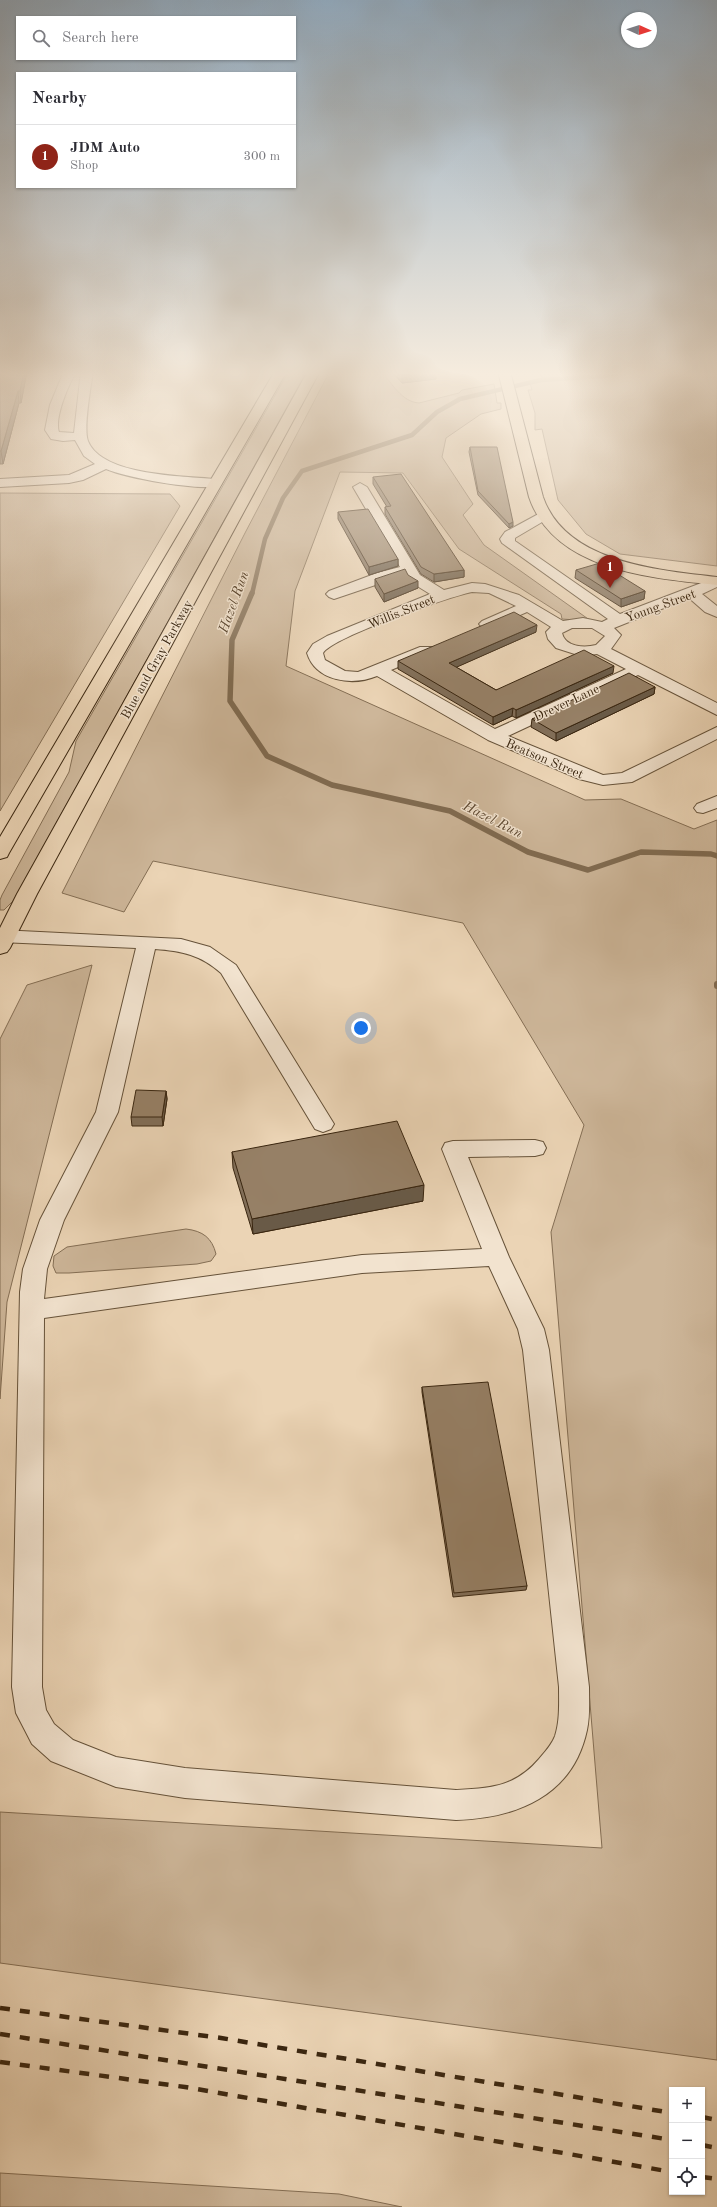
<!DOCTYPE html>
<html lang="en">
<head>
<meta charset="utf-8">
<style>
  :root { --surface:#fff; --page:#f7f7f7; --text:#2b2b33; --muted:#7c7c81; --line:#e1e1e2; --accent:#8f2418 }
  body { margin:0; font-family:"Old Standard TT",serif; background:var(--page); color:var(--text) }
  .controls { position:absolute; right:12px; bottom:12px; display:grid; overflow:hidden; border-radius:0px; box-shadow:0 1px 3px #0004 }
  .controls button { width:36px; height:36px; display:grid; place-items:center; padding:0; border:0; border-bottom:1px solid var(--line); background:var(--surface); color:var(--text); font:20px sans-serif }
  .compass { position:absolute; left:621px; top:12px; width:36px; height:36px; border-radius:50%; background:var(--surface); box-shadow:0 1px 3px #0004; rotate:93deg }
  .you { position:absolute; left:361px; top:1028px; width:14px; height:14px; margin:-10px; border:3px solid #fff; border-radius:50%; background:#1a73e8; box-shadow:0 0 0 6px #1a73e833 }
  .badge { display:grid; place-items:center; width:26px; height:26px; border-radius:50%; background:var(--accent); color:#fff; font-size:13px; font-weight:700 }
  .pin { position:absolute; translate:-50% -33px; filter:drop-shadow(0 1px 2px #0008) }
  .pin::after { content:''; position:absolute; top:21px; width:14px; height:12px; background:inherit; clip-path:polygon(0 0,100% 0,50% 100%) }
  .list { margin:0; padding:0; list-style:none }
  h2 { display:flex; justify-content:space-between; align-items:center; height:52px; margin:0; padding:0 16px; font-size:17px }
  h2 small { font-size:13px; font-weight:400; color:var(--muted) }
  .list li { display:grid; grid-template-columns:26px 1fr auto; gap:12px; align-items:center; box-sizing:border-box; height:64px; padding:0 16px; border-top:1px solid var(--line) }
  .list b { display:block; font-size:15px; white-space:nowrap }
  .list p { margin:0; font-size:13px; white-space:nowrap; color:var(--muted) }
  .list em { font-size:13px; font-style:normal; color:var(--muted) }
  .icon { flex:none; width:22px; height:22px; fill:none; stroke:currentColor; stroke-width:2; stroke-linecap:round; stroke-linejoin:round }
  .map { position:relative; flex:none; width:717px; height:2207px; overflow:hidden }
  .search { position:absolute; background:var(--surface); box-shadow:0 1px 3px #0004; left:16px; top:16px; width:280px; height:44px; display:flex; align-items:center; gap:10px; box-sizing:border-box; padding:0 14px; border-radius:0px; color:var(--muted); font-size:15px }
  .panel { position:absolute; background:var(--surface); box-shadow:0 1px 3px #0004; left:16px; top:72px; width:280px; height:116px; border-radius:0px }
  .map>svg:first-child { display:block }
  .green { fill:#cdb699; stroke:#846e54 }
  .lines { fill:none; stroke-linecap:round; stroke-linejoin:round }
  .stream-far2 { stroke:#806b51; stroke-width:4.5 }
  .stream-far1 { stroke:#806b51; stroke-width:5.5 }
  .stream { stroke:#806b51; stroke-width:6 }
  .minor-casing { stroke:#665239; stroke-width:2 }
  .major-casing { stroke:#3a2610; stroke-width:2 }
  .highway-casing { stroke:#3a2610; stroke-width:2 }
  .minor { fill:#f2e3cf; fill-rule:evenodd }
  .major { fill:#ebd4b5; fill-rule:evenodd }
  .highway { fill:#ebd4b5; fill-rule:evenodd }
  .rail { stroke:#3a2610; stroke-width:4.5; stroke-dasharray:10 10; stroke-linecap:butt }
  .wall { fill:#816e58; stroke:#3a2610 }
  .shaded-wall { fill:#695a47; stroke:#3a2610 }
  .building { fill:#968066; stroke:#3a2610 }
  .labels { text-anchor:middle; stroke-width:3; stroke-linejoin:round; paint-order:stroke }
  .far-street-label { font-size:13px; fill:#3a2610; stroke:#f2e3cf }
  .far-water-label { font-size:14px; font-style:italic; fill:#5d4831; stroke:#f2e3cf }
</style>
</head>
<body>
<div class="map">
<svg width="717" height="2207" viewBox="0 0 717 2207">
  <rect width="100%" height="100%" fill="#ebd4b5"/>
  <filter id="stains"><feTurbulence type="fractalNoise" baseFrequency=".005" numOctaves="4"/><feColorMatrix values="0 0 0 0 .2 0 0 0 0 .09 0 0 0 0 .02 0 0 0 .5 -.17"/></filter>
  <radialGradient id="worn" r=".72"><stop offset=".6" stop-color="#630" stop-opacity="0"/><stop offset="1" stop-color="#630" stop-opacity=".3"/></radialGradient>
  <path class="green" d="M 289,371 L 307,371 L 13,901 L 4,910 L 0,910 L 0,900 L 2,895 L 69,772 L 76,741 Z
    M 330,371 L 382,371 C 391,383 402,402 419,403 L 459,393 L 462,390 L 494,384 L 497,403 L 501,403 L 501,409 L 481,414 L 446,438 L 442,457 L 473,504 L 463,515 L 484,545 L 591,621 L 562,619 L 561,614 L 459,549 L 403,473 L 340,472 L 295,591 L 286,666 L 585,800 L 621,799 L 694,829 L 717,820 L 717,2060 L 0,1963 L 0,1812 L 602,1848 L 551,1232 L 584,1125 L 463,923 L 153,861 L 124,912 L 62,893 L 245,533 Z
    M 536,371 L 717,371 L 717,566 L 620,554 L 586,534 L 558,500 L 542,429 L 535,430 L 535,413 L 528,390 L 532,390 L 530,383 L 545,380 Z
    M 0,493 L 170,494 L 180,506 L 0,811 Z
    M 92,965 L 7,1302 L 0,1399 L 0,1039 L 27,985 Z
    M 186,1229 C 203,1231 212,1238 216,1254 L 211,1261 L 197,1264 L 69,1273 L 56,1273 L 53,1266 L 54,1256 L 67,1247 Z
    M 0,2173 L 339,2194 L 402,2207 L 0,2207 Z"/>
  <g class="lines">
    <path class="stream-far2" d="M 252,594 L 265,539 L 283,498 L 302,471 L 412,435 L 437,412 L 460,399 L 541,380 L 604,376 L 626,371"/>
    <path class="stream-far1" d="M 252,593 L 232,640 L 230,701 L 267,756 L 332,785 L 450,811 L 528,852 L 588,870 L 641,852 L 711,854 L 717,856"/>
    <path class="stream" d="M 717,984 L 717,986"/>
    <g class="minor-casing">
      <path id="minor" d="M 64,371 L 77,371 C 69,383 54,418 59,432 L 74,433 L 81,371 L 93,371 C 91,387 83,428 88,441 C 102,476 183,476 215,479 L 220,480 L 222,483 L 220,486 C 198,491 128,478 106,469 L 83,480 L 69,483 L 0,487 L 0,479 L 69,475 L 95,464 L 84,456 L 75,440 L 63,441 L 51,439 L 45,430 L 50,405 Z
        M 360,483 L 367,487 L 420,575 L 444,590 L 472,583 L 485,584 L 519,595 L 563,621 L 583,618 L 602,622 L 608,619 L 502,543 L 500,539 L 505,532 L 544,511 L 549,512 L 551,515 L 549,518 L 515,538 L 515,541 L 620,614 L 717,577 L 717,587 L 702,594 L 717,606 L 717,617 L 705,612 L 689,598 L 614,628 L 621,635 L 611,649 L 717,703 L 717,715 L 638,675 L 508,736 L 603,775 L 622,773 L 717,727 L 717,739 L 632,782 L 603,785 L 579,779 L 488,740 L 377,676 C 353,686 316,682 307,653 L 313,644 L 327,636 L 430,594 L 409,581 L 405,575 L 334,599 L 329,597 L 326,594 L 329,591 L 377,573 L 400,567 L 353,487 ZM 472,592 L 489,593 L 516,606 L 482,621 L 479,624 L 482,627 L 492,627 L 527,612 L 551,627 L 546,632 L 548,639 L 556,648 L 581,656 L 597,654 L 626,669 L 495,729 L 391,670 L 432,653 L 434,650 L 432,647 L 420,647 L 358,672 L 345,671 L 325,660 L 323,653 C 333,637 449,597 472,592 ZM 572,628 L 592,628 L 605,636 L 596,645 C 584,648 565,647 562,633 Z
        M 717,796 L 717,808 L 703,813 L 697,812 L 694,808 L 697,804 Z
        M 0,930 L 181,939 L 210,947 L 236,965 L 334,1124 L 331,1129 L 323,1132 L 315,1129 L 221,973 C 201,955 182,951 155,949 L 118,1112 L 64,1220 L 47,1269 L 44,1299 L 362,1255 L 482,1249 L 442,1149 L 445,1143 L 453,1141 L 535,1140 L 543,1142 L 546,1148 L 543,1154 L 535,1156 L 468,1157 L 509,1257 L 544,1329 L 549,1350 L 589,1687 C 589,1701 590,1716 587,1730 C 573,1796 517,1818 456,1820 L 185,1798 L 116,1787 L 51,1761 L 32,1744 L 16,1713 L 12,1687 L 20,1292 L 23,1269 L 40,1220 L 96,1112 L 136,948 L 0,942 ZM 489,1266 L 518,1329 L 523,1350 L 559,1687 C 559,1703 560,1721 555,1736 C 552,1744 545,1752 539,1759 C 515,1787 491,1788 456,1790 L 185,1768 L 116,1757 L 73,1740 L 54,1724 L 46,1710 L 42,1687 L 44,1318 L 362,1273 Z"/>
    </g>
    <g class="major-casing">
      <path id="major" d="M 498,371 L 510,371 L 543,497 C 566,563 658,570 717,577 L 717,585 C 651,578 554,571 529,497 Z"/>
    </g>
    <g class="highway-casing">
      <path id="highway" d="M 275,371 L 287,371 L 9,853 L 7,857 L 0,859 L 0,837 Z
        M 308,371 L 320,371 L 37,894 L 10,948 L 7,952 L 0,954 L 0,928 L 17,894 Z"/>
    </g>
    <use href="#minor" class="minor"/>
    <use href="#major" class="major"/>
    <use href="#highway" class="highway"/>
    <path class="rail" d="M 0,2008 L 221,2038 L 672,2113
      M 0,2034 L 672,2140
      M 0,2062 L 185,2087 L 672,2172
      M 702,2117 L 717,2120
      M 702,2145 L 717,2148
      M 702,2177 L 717,2179"/>
  </g>
  <path class="wall" d="M 0,371 L 27,371 L 21,403 L 19,403 L 3,464 L 0,464 Z
    M 391,371 L 435,371 L 436,379 L 402,383 Z
    M 470,447 L 513,526 L 509,528 L 478,495 L 469,452 Z
    M 373,477 L 464,570 L 464,577 L 434,582 L 421,574 L 385,514 L 385,507 L 387,507 L 373,484 Z
    M 338,512 L 398,559 L 398,566 L 369,575 L 338,519 Z
    M 576,570 L 645,591 L 644,599 L 621,607 L 575,578 Z
    M 375,579 L 418,588 L 384,602 L 375,587 Z
    M 536,632 L 456,667 L 496,690 L 613,673 L 516,718 L 512,716 L 493,725 L 398,669 L 398,661 Z
    M 655,687 L 654,694 L 556,741 L 531,727 L 532,719 Z
    M 166,1091 L 167,1099 L 163,1126 L 132,1126 L 131,1117 Z
    M 232,1152 L 423,1201 L 253,1234 L 233,1168 Z
    M 422,1387 L 527,1586 L 526,1590 L 453,1597 L 422,1392 Z"/>
  <path class="shaded-wall" d="M 24,371 L 27,371 L 21,403 L 20,391 Z
    M 436,371 L 436,379 L 402,383 L 402,375 Z
    M 18,391 L 19,403 L 3,464 L 1,451 Z
    M 513,522 L 513,526 L 509,528 L 509,524 Z
    M 398,559 L 398,566 L 369,575 L 369,567 Z
    M 464,570 L 464,577 L 434,582 L 434,574 Z
    M 418,581 L 418,588 L 384,602 L 384,594 Z
    M 645,591 L 644,599 L 621,607 L 621,599 Z
    M 537,625 L 536,632 L 448,671 L 449,663 Z
    M 614,666 L 613,673 L 516,718 L 516,710 Z
    M 655,687 L 654,694 L 556,741 L 556,733 Z
    M 513,708 L 512,716 L 493,725 L 493,717 Z
    M 166,1091 L 167,1099 L 163,1126 L 162,1117 Z
    M 424,1185 L 423,1201 L 253,1234 L 252,1219 Z"/>
  <path class="building" d="M 0,371 L 24,371 L 20,391 L 18,391 L 1,451 L 0,451 Z
    M 398,371 L 436,371 L 402,375 Z
    M 470,447 L 497,447 L 513,522 L 509,524 L 478,491 Z
    M 401,474 L 464,570 L 434,574 L 421,567 L 385,507 L 391,506 L 373,477 Z
    M 368,509 L 398,559 L 369,567 L 338,512 Z
    M 600,563 L 645,591 L 621,599 L 576,570 Z
    M 405,569 L 408,575 L 418,581 L 384,594 L 375,579 Z
    M 514,612 L 537,625 L 449,663 L 496,690 L 584,650 L 614,666 L 516,710 L 513,708 L 493,717 L 398,661 Z
    M 629,673 L 655,687 L 556,733 L 532,719 Z
    M 136,1090 L 166,1091 L 162,1117 L 131,1117 Z
    M 397,1121 L 424,1185 L 252,1219 L 232,1152 Z
    M 488,1382 L 527,1586 L 454,1593 L 422,1387 Z"/>
  <linearGradient id="sky" x2="0" y2="1"><stop stop-color="#91a9bd"/><stop offset="0.55" stop-color="#f6ecde"/><stop offset="1" stop-color="#f6ecde" stop-opacity="0"/></linearGradient>
  <rect width="717" height="680" fill="url(#sky)"/>
  <g class="labels">
    <g class="far-street-label">
      <text transform="translate(660 605) rotate(-20)" y="5">Young Street</text>
      <text transform="translate(401 611) rotate(-22)" y="5">Willis Street</text>
      <text transform="translate(156 659) rotate(-61)" y="5">Blue and Gray Parkway</text>
      <text transform="translate(566 702) rotate(-25)" y="5">Drever Lane</text>
      <text transform="translate(545 758) rotate(23)" y="5">Beatson Street</text>
    </g>
    <g class="far-water-label">
      <text transform="translate(233 602) rotate(-70)" y="5">Hazel Run</text>
      <text transform="translate(493 819) rotate(27)" y="5">Hazel Run</text>
    </g>
  </g>
  <rect width="100%" height="100%" filter="url(#stains)"/>
  <rect width="100%" height="100%" fill="url(#worn)"/>
</svg>
<div class="controls">
<button>+</button>
<button>−</button>
<button><svg class="icon" aria-label="locate" viewBox="0 0 24 24"><circle cx="12" cy="12" r="6"/><path d="M12 2v4M12 18v4M2 12h4M18 12h4"/></svg></button>
</div>
<svg class="compass" viewBox="-18 -18 36 36"><path d="M0-13l5 13h-10z" fill="#e53935"/><path d="M0 13l5-13h-10z" fill="#7c7c81"/></svg>
<div class="you"></div>
<div class="pin badge" style="left:610px;top:588px">1</div>
<div class="search"><svg class="icon" aria-label="search" viewBox="0 0 24 24"><circle cx="10" cy="10" r="6"/><path d="M15 15l6 6"/></svg>Search here</div>
<section class="panel">
<h2>Nearby<small></small></h2>
<ul class="list">
<li><span class="badge">1</span><div><b>JDM Auto</b><p>Shop</p></div><em>300 m</em></li>
</ul>
</section>
</div>
</body>
</html>
